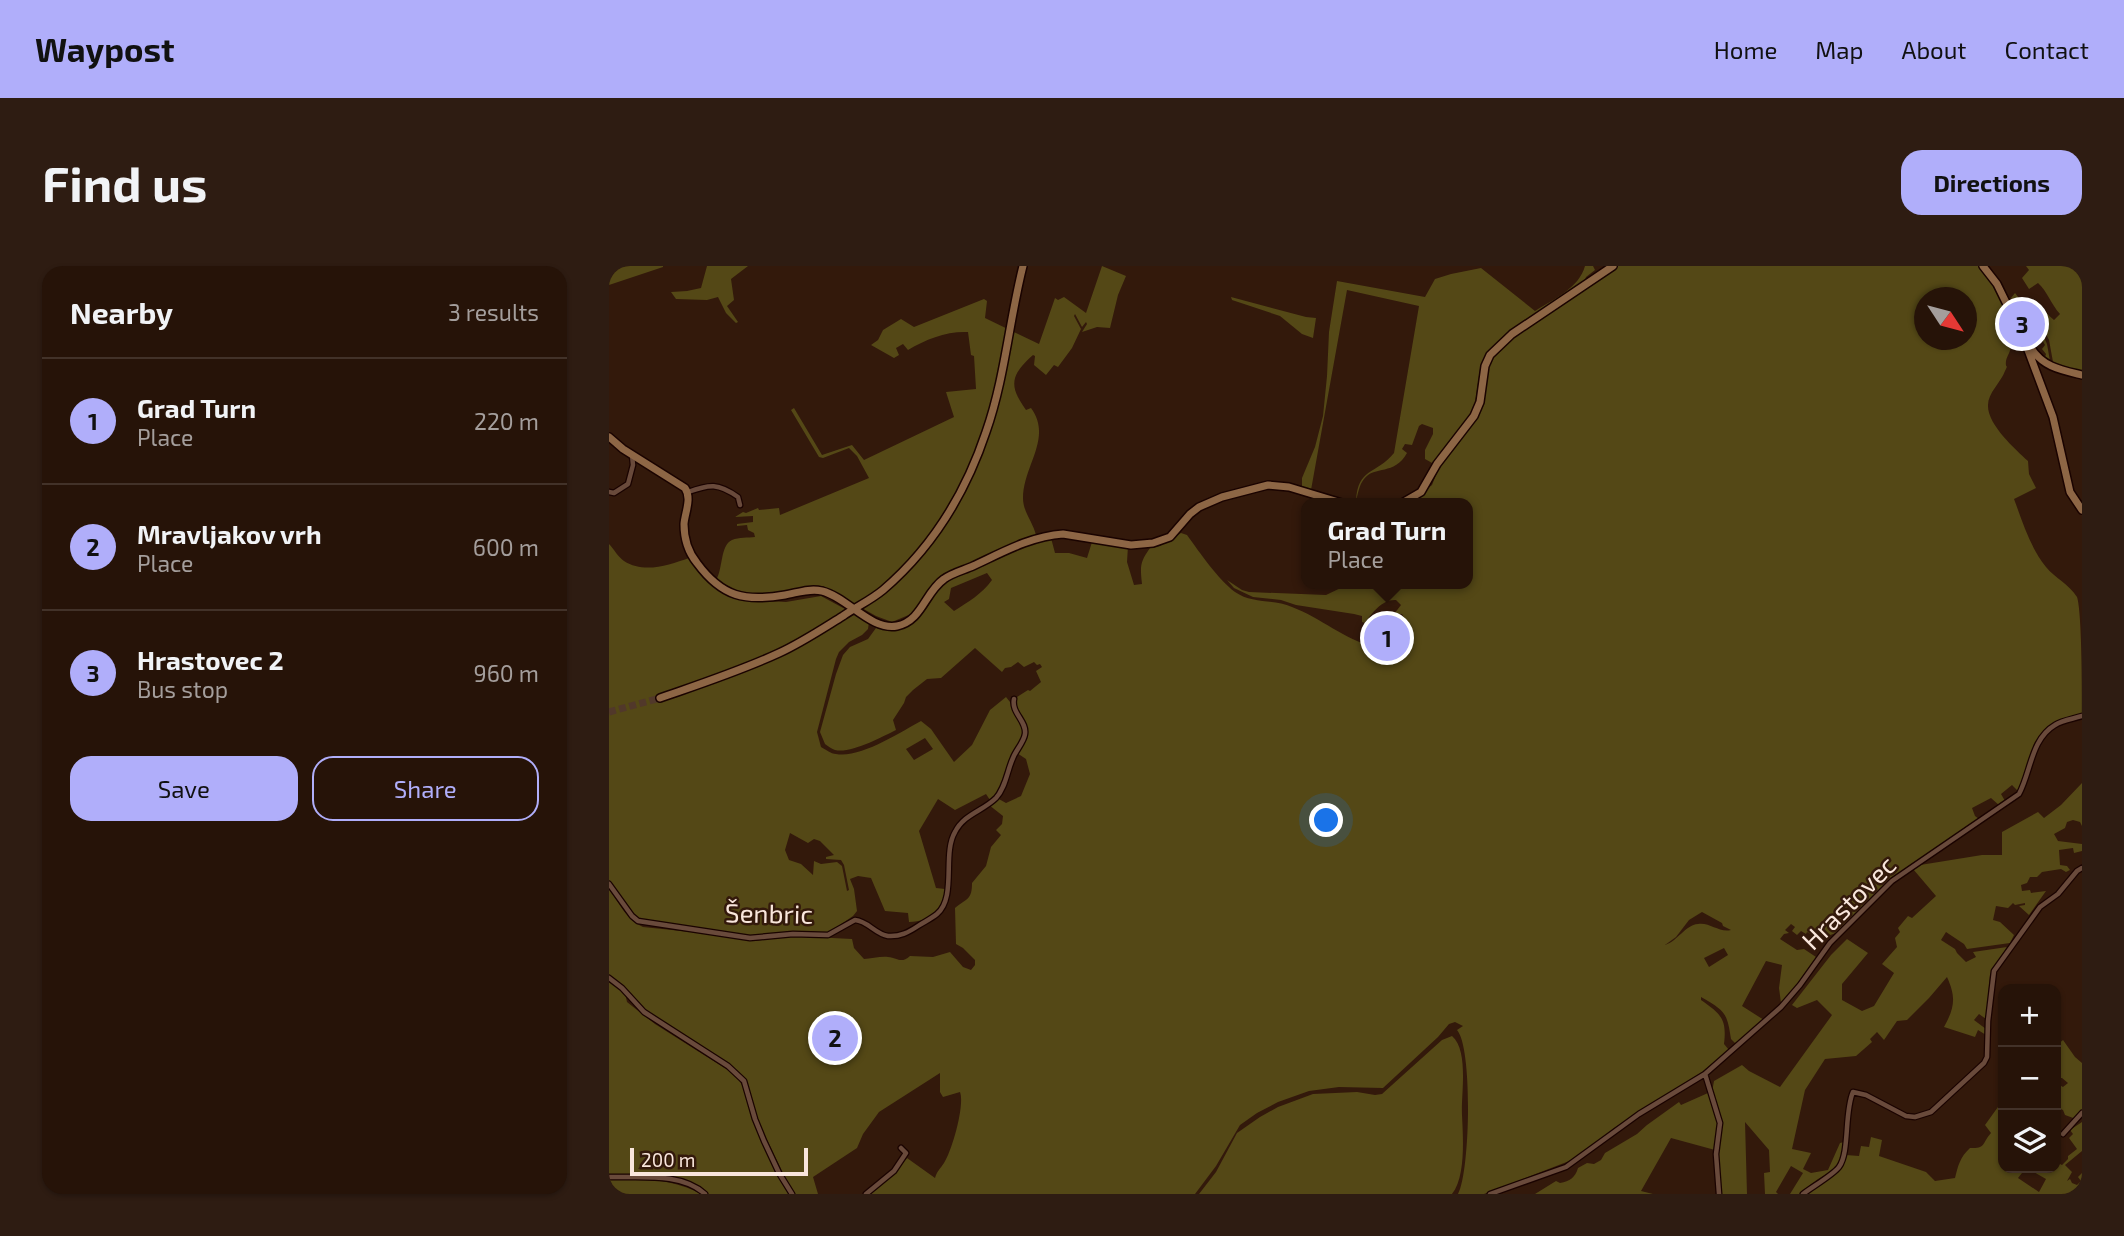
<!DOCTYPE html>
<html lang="en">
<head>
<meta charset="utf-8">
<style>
  :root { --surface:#261308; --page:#2e1c12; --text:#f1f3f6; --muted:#a49e9c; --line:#423229; --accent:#b0aefa }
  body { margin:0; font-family:"Exo 2",sans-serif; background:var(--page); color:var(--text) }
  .controls { position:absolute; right:21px; bottom:21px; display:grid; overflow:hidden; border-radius:14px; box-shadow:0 2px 5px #0004 }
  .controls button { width:63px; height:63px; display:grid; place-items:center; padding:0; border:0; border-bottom:2px solid var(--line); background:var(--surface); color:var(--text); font:35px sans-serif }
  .compass { position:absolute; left:1305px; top:21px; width:63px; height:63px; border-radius:50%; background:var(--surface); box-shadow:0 2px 5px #0004; rotate:126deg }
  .scale { position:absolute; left:21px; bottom:18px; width:178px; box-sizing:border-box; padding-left:7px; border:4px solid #f9e6dc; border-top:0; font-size:19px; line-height:24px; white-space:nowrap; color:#f9e6dc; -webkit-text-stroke:5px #33190b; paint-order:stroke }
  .you { position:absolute; left:718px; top:555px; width:24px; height:24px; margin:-18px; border:5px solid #fff; border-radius:50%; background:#1a73e8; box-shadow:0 0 0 10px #1a73e833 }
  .badge { display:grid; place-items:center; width:46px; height:46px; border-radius:50%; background:var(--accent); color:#111; font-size:23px; font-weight:700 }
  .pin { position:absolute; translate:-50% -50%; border:4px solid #fff; box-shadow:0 2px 7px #0006 }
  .popup { position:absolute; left:692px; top:232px; width:172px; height:91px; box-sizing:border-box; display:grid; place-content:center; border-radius:14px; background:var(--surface); filter:drop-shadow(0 2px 5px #0005); font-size:23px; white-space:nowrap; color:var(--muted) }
  .popup b { font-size:26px; color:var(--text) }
  .popup::after { content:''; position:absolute; left:50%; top:100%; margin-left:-14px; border:14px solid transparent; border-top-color:var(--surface) }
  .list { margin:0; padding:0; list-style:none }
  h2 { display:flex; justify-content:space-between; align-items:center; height:91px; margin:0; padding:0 28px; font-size:30px }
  h2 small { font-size:23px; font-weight:400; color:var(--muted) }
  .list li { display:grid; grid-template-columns:46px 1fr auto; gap:21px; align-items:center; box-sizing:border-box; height:126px; padding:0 28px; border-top:2px solid var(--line) }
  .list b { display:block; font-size:26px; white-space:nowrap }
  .list p { margin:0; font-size:23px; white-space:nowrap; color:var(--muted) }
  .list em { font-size:23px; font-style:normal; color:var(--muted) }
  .actions { display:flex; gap:14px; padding:21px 28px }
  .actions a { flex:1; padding:16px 0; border:2px solid var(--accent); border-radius:21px; text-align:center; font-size:24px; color:var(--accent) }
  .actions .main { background:var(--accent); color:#111 }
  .icon { flex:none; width:38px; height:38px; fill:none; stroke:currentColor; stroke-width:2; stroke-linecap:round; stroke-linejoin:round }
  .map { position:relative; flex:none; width:1473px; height:928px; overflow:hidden; border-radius:21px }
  header { display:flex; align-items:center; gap:42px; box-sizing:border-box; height:98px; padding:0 35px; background:var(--accent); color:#111 }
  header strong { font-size:33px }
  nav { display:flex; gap:38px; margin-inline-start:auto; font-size:24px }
  .intro { display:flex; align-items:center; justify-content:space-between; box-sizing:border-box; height:168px; padding:0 42px }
  h1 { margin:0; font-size:49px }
  .button { padding:18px 32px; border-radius:21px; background:var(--accent); color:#111; font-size:24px; font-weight:700 }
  main { display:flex; gap:42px; padding:0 42px }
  aside { flex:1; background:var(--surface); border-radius:21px; box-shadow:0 2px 5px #0004 }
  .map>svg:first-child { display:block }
  .green { fill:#544816; fill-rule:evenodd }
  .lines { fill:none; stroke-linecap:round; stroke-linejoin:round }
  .secondary-tunnel { stroke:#51382a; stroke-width:7; stroke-dasharray:7 3.5; stroke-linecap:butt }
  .street-casing { stroke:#1a0300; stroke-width:7 }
  .secondary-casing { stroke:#1a0300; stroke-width:10 }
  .street { stroke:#694a3b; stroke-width:4.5 }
  .secondary { stroke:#8d6645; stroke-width:7 }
  .labels { text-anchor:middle; stroke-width:5; stroke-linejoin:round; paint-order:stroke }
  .street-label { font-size:26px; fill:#f9e6dc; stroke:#33190b }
</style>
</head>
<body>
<header>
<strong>Waypost</strong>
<nav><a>Home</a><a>Map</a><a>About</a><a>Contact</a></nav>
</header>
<div class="intro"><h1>Find us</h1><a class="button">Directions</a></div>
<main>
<aside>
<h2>Nearby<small>3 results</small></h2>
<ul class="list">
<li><span class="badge">1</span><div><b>Grad Turn</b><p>Place</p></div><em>220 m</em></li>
<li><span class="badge">2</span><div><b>Mravljakov vrh</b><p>Place</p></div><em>600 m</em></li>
<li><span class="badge">3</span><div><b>Hrastovec 2</b><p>Bus stop</p></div><em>960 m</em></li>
</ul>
<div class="actions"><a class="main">Save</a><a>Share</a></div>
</aside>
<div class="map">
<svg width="1473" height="928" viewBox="0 0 1473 928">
  <rect width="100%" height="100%" fill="#33190b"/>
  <path class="green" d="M 16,0 L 54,0 L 54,1 L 0,19 L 0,5 Z
    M 98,0 L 139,0 L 122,13 L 125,34 L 118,40 L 129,56 L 127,57 L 117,47 L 109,31 L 98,34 L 67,33 L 62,26 L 78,25 L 92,22 Z
    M 493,0 L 517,10 L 509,29 L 501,62 L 488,61 L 473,66 L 478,58 L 477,56 L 473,61 L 466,48 L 465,50 L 472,63 L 463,82 L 449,101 L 445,99 L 437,109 L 425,99 L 426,90 L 424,89 C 402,109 399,119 417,144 L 422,142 C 444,172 414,200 414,232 C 414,246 424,256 427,269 L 425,271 L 334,308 L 302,348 L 283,356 L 267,350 L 214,320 L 192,328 L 127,328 L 107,314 C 114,304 111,279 123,274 C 130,271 139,272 146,271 L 145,267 L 139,264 L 138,259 L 128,260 L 128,258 L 144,256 L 144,250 L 126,251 L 134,246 L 137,247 L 149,242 L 150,244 L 170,242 L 171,249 L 260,212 L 248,190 L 240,182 L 214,192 L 210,191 L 182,144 L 185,142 L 213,189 L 243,179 L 255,194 L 345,151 L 337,126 L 367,123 L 365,90 L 362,89 L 359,66 C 338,65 317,73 299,84 L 294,78 L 287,82 L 290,89 L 285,92 L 262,79 L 269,74 L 274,64 L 292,53 L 305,61 L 375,33 L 378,35 L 376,52 L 430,78 L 446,32 L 449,34 L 455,31 L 477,47 Z
    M 976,0 L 984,0 L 986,4 L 977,11 L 976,14 L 901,67 L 880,85 L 871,103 L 865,144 L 825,198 L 816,193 L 816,184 L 824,168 L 824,162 L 813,158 L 810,160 L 803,179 L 796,178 L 793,183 L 798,187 C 785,210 766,199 755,213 C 750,219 749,228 747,235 C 749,201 767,209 785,187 L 810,40 L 738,24 L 702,224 L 693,220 L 693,212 L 706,181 L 714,150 L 718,110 L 720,66 L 728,15 L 816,31 L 826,13 L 842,8 L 872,2 L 926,45 C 945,33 970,22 976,0 Z
    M 1008,0 L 1372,0 C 1388,23 1407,50 1402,79 C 1402,85 1398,90 1397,95 C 1396,104 1400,97 1396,105 C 1392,116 1379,127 1379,139 C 1378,158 1406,183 1419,195 L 1420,208 L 1427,222 L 1405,233 C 1414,257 1421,281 1437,301 C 1446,312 1460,318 1468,331 C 1473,346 1473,426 1473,448 C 1416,460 1435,487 1410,526 L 1403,519 L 1392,528 L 1396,535 L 1391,540 L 1382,532 L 1363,542 L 1366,550 L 1370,553 L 1290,607 L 1237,659 L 1229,666 L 1214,672 L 1205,665 L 1201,668 L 1198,666 L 1197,668 L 1192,665 L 1188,669 L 1183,665 L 1186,661 L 1182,658 L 1176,664 L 1180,667 L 1175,668 L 1171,673 L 1188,684 L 1195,683 L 1207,691 L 1174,738 L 1172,737 L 1170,722 L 1173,699 L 1157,695 L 1133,740 L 1155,754 L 1131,776 L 1127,778 L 1122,773 C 1118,746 1116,745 1092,731 L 1092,734 C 1112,748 1118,753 1115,778 L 1120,784 L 1093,806 L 1005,862 L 968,892 L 875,928 L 849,928 C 861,907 864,782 848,764 L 854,760 L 846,756 L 840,758 L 829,771 L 774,822 L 730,821 L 700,825 L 669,836 L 648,847 L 631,859 L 607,900 L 586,928 L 259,928 L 287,905 L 298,892 L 326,912 C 328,905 331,903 335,897 C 343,885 356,839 351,826 L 334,831 L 331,826 L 331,807 L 270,846 L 254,868 L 248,882 L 204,911 L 209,928 L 184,928 L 150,857 L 138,816 L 132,809 L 24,736 L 17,723 L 0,711 L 0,623 C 10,637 18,654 34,661 L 121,670 L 146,675 L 184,670 L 243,673 L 245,682 L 255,693 C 262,693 272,690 279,691 C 289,692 292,698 301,690 L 324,691 L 341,686 L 354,701 L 362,704 L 366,699 L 366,694 L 354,682 L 347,678 L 346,642 C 358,632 363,634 363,617 L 377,600 L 382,581 L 392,569 L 387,564 L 393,558 L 394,550 L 380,539 L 388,532 L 397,537 L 412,530 L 421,508 L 417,493 L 408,487 C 423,463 419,463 405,440 L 405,436 L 408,431 L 419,424 L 421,425 L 432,416 L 427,405 L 433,401 L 431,398 L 428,399 L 425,396 L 415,401 L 409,396 L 402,401 L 396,402 L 393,406 L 366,382 L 332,412 L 318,413 L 304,424 L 297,431 L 295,437 L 284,454 L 287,464 C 273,471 241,488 226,484 C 223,483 219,480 216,478 L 211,466 L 227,408 L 234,389 L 241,381 L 259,373 L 267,362 C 273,364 277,363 283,363 C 312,360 324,335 334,310 L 429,275 L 442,272 L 446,287 L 460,287 L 478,292 L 483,276 L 519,280 L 518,296 L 525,319 L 533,318 C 531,300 531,296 541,282 L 551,280 L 572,267 L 578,269 C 591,287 609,313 626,326 C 643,338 665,333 683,341 C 712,352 735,373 765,381 L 766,392 L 793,392 L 804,377 L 801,364 L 793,348 L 785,348 L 792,339 L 787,334 C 773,333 763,347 756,357 L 753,356 L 753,350 L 745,348 L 687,339 L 672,334 L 644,331 L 625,322 L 618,314 L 633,324 L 640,326 L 717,329 L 740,318 L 858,318 L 858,237 L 801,237 L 823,219 L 833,194 L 859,165 L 867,151 L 875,111 L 883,92 L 898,75 ZM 1316,32 L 1358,32 L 1358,74 L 1316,74 ZM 378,307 L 383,314 C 373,328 359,336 345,345 L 335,336 L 340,333 L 342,322 ZM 1093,646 L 1113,657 L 1114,660 L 1122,664 C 1110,667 1101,656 1089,658 C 1076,659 1069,675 1056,679 L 1067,671 L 1080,654 ZM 1115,682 L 1119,689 L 1100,701 L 1095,692 Z
    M 1417,0 L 1473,0 L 1473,106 L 1444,96 L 1440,74 L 1429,53 L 1437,47 L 1445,54 L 1451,48 C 1442,38 1438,25 1429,17 L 1420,23 L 1413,12 L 1420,4 Z
    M 1406,27 L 1423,49 L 1428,62 L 1432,64 L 1438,78 L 1441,95 L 1436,91 L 1437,88 L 1433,83 L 1436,79 L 1432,72 L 1415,63 L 1418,62 L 1417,57 L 1414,56 L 1402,32 Z
    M 622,31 L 697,51 L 707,52 L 704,72 L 693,68 L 671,50 L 623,34 Z
    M 0,278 C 5,283 9,291 15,295 C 35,308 60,299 80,292 L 102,318 L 113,327 L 124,332 L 139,334 L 177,336 L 212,330 L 260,356 L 259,363 L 253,369 L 240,376 L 230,386 L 227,393 L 208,466 L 212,481 C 216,483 222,488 227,488 C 250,493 292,466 312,455 L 322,463 L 345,496 L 363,479 L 381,444 L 397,431 L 401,436 L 415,467 L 391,524 L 381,534 L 377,528 L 346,544 L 329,533 L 310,565 L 327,622 L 336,623 C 333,645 323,655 300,656 L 299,647 L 276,645 L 262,612 L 249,610 L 241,613 L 245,623 L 248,645 L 244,650 L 222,665 L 215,667 L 184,666 L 147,671 L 52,658 L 32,654 L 26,651 L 0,615 ZM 316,472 L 324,483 L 305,494 L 297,483 ZM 181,567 L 199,577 L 205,573 L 211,575 L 225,589 L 217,591 L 217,593 L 232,594 L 235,599 L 240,624 L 238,625 L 233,600 L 228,596 L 212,598 L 205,595 L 204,609 L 192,598 L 180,594 L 176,584 Z
    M 1473,517 L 1473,560 L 1471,556 L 1464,554 L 1458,556 L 1456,562 L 1445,568 L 1449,575 L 1473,578 L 1473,585 L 1465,587 L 1464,582 L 1450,584 L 1451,599 L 1458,600 L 1461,604 L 1457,606 L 1452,603 L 1433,606 L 1428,611 L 1421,611 L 1418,617 L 1412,619 L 1413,625 L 1421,624 L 1422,627 L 1437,625 L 1420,649 L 1410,640 L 1416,639 L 1416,637 L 1406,639 L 1404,637 L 1399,642 L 1387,640 L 1384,654 L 1391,656 L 1405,669 L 1401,677 L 1358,683 L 1355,678 L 1337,666 L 1332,674 L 1346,683 L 1348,687 L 1357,696 L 1367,691 L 1364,686 L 1398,681 L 1381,709 L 1377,753 L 1370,748 L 1365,754 L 1377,763 L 1377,769 L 1369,764 L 1366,771 L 1335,761 C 1346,741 1347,731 1338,711 L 1320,732 L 1298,754 L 1288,755 L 1275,774 L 1268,766 L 1261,773 L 1263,776 L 1247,790 L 1216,793 L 1196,824 L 1183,883 L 1202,887 L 1194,903 L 1202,907 L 1219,904 L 1231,877 L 1235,876 C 1233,906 1224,902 1205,916 C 1200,919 1196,924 1192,928 L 1181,928 L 1194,907 L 1182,900 L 1167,926 L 1169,928 L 1156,928 L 1155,907 L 1161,906 L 1160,884 L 1136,856 L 1138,928 L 1112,928 L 1109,887 L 1113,862 L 1103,826 L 1105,815 L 1133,799 L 1140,805 L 1171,821 L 1223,749 L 1208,734 L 1188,742 L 1183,739 L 1222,689 L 1238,673 L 1259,687 L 1233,718 L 1233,734 L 1253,745 L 1265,740 L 1285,707 L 1273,698 L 1288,681 L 1286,672 L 1291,666 L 1289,662 L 1299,650 L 1303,652 L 1327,630 L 1304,603 L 1305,600 L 1373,589 L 1393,589 L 1393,566 L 1429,546 L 1435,552 L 1452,539 Z
    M 0,715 L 16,727 L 18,736 L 23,740 L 46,758 L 125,808 C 139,823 140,840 147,858 C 154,878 168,910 180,928 L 97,928 C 75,909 28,909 0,908 Z
    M 843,770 C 860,785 852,827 853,849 C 854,871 857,910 843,928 L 590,928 L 607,906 L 628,867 L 651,851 L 669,841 L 704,828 L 748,826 L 766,829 L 773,828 L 833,774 Z
    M 1454,774 L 1466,791 L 1473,797 L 1473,844 L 1467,853 L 1456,849 L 1454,844 L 1449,842 L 1447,846 L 1447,817 L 1454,821 L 1459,817 L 1453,812 L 1447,812 L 1447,780 Z
    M 1099,827 L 1109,858 L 1106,884 L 1062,872 L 1032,925 L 1044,928 L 926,928 L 947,915 L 951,917 C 961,915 966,912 969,902 L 978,897 L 985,898 L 992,894 L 996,887 L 1028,868 L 1038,859 L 1070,836 L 1072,839 Z
    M 1394,834 L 1394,902 L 1417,902 L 1409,912 L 1430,926 L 1437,913 L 1418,902 L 1447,902 L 1447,896 L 1453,899 L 1459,893 L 1459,890 L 1468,883 L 1460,872 L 1464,868 L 1461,864 L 1473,856 L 1473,885 L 1456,899 L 1463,906 L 1458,915 L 1461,913 L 1463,917 L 1468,919 L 1472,915 L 1469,911 L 1473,907 L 1473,928 L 1197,928 L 1223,910 L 1237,889 L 1250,890 L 1252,880 L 1260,881 L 1262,871 L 1273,874 L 1270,890 L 1317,906 L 1326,915 L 1346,912 C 1349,900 1351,891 1361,882 C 1377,883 1373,877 1382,867 L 1376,859 Z
    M 0,913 C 33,913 62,912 92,928 L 0,928 Z"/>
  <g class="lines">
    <path class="secondary-tunnel" d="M 0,446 L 51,432"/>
    <g class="street-casing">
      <path id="street" d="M 0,226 L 5,227 L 19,218 L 24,199 L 23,189
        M 79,226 C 101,218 109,217 129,231 L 131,239
        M 0,618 L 23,650 L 29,655 L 141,672 L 184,668 L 219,669 L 246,654 C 259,655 266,668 279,670 C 291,671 300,666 309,660 C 315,656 322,653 328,648 C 348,631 333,588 346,566 C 355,548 374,545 387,532 C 397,521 398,505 404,492 C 407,484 415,476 416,468 C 418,455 402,447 405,433
        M 0,712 L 13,722 L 35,746 L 119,800 L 135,815 L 146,853 L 155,875 L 170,907 L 183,928
        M 1096,808 L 1111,857 L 1107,888 L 1110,928
        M 1454,868 L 1473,847
        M 0,911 C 30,912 72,906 96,928
        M 257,928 L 285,905 L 297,887 L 292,882
        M 881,928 L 957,901 L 1030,848 L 1096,808 L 1172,741 L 1191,719 L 1221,677 L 1283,615 L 1410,528 C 1422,506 1422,473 1446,459 C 1454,454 1464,453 1473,450
        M 1194,928 C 1203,921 1224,909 1230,901 C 1241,886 1235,846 1244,826 L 1257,829 L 1297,850 L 1306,851 L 1322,846 L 1375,797 L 1378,791 L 1379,755 L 1385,705 L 1431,641 L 1449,628 L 1468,605 L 1473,602"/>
    </g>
    <g class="secondary-casing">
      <path id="secondary" d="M 1374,0 L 1388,18 L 1413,69
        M 1413,68 L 1444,151 L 1461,226 L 1473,244
        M 1422,82 C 1434,101 1452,104 1473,109
        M 0,171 L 14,183 L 76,222 C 83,233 76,246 75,258 C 75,272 79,286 88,297 C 113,331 136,336 176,329 C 188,327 200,322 213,325 C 238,331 262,365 288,360 C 313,355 316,326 335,313 C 343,307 355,304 364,300 C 392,287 422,270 454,268 L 522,279 L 544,277 L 561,271 L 581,248 L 590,241 L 613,231 L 659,219 L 680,221 L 733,237
        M 793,237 L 812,226 L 828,198 L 865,150 L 871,136 L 876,100 L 881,89 L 903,68 L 1004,0
        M 51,432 C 91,418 131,405 170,387 C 192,377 213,363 234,350 C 247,341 262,334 274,324 C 323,282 357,226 377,166 C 396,112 400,55 414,0"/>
    </g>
    <use href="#street" class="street"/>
    <use href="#secondary" class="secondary"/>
  </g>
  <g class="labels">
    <g class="street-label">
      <text transform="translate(1240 637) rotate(-45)" y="9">Hrastovec</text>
      <text transform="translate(160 648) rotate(1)" y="9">Šenbric</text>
    </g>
  </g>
</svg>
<div class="controls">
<button>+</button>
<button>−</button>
<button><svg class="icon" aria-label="layers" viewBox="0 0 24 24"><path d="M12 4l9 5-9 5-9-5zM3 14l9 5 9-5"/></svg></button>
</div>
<svg class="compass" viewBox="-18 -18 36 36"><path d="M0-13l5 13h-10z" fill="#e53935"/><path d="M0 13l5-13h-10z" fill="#a49e9c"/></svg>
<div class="scale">200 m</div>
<div class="you"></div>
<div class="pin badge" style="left:778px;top:372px">1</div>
<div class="popup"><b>Grad Turn</b>Place</div>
<div class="pin badge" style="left:226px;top:772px">2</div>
<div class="pin badge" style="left:1413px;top:58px">3</div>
</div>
</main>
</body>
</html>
